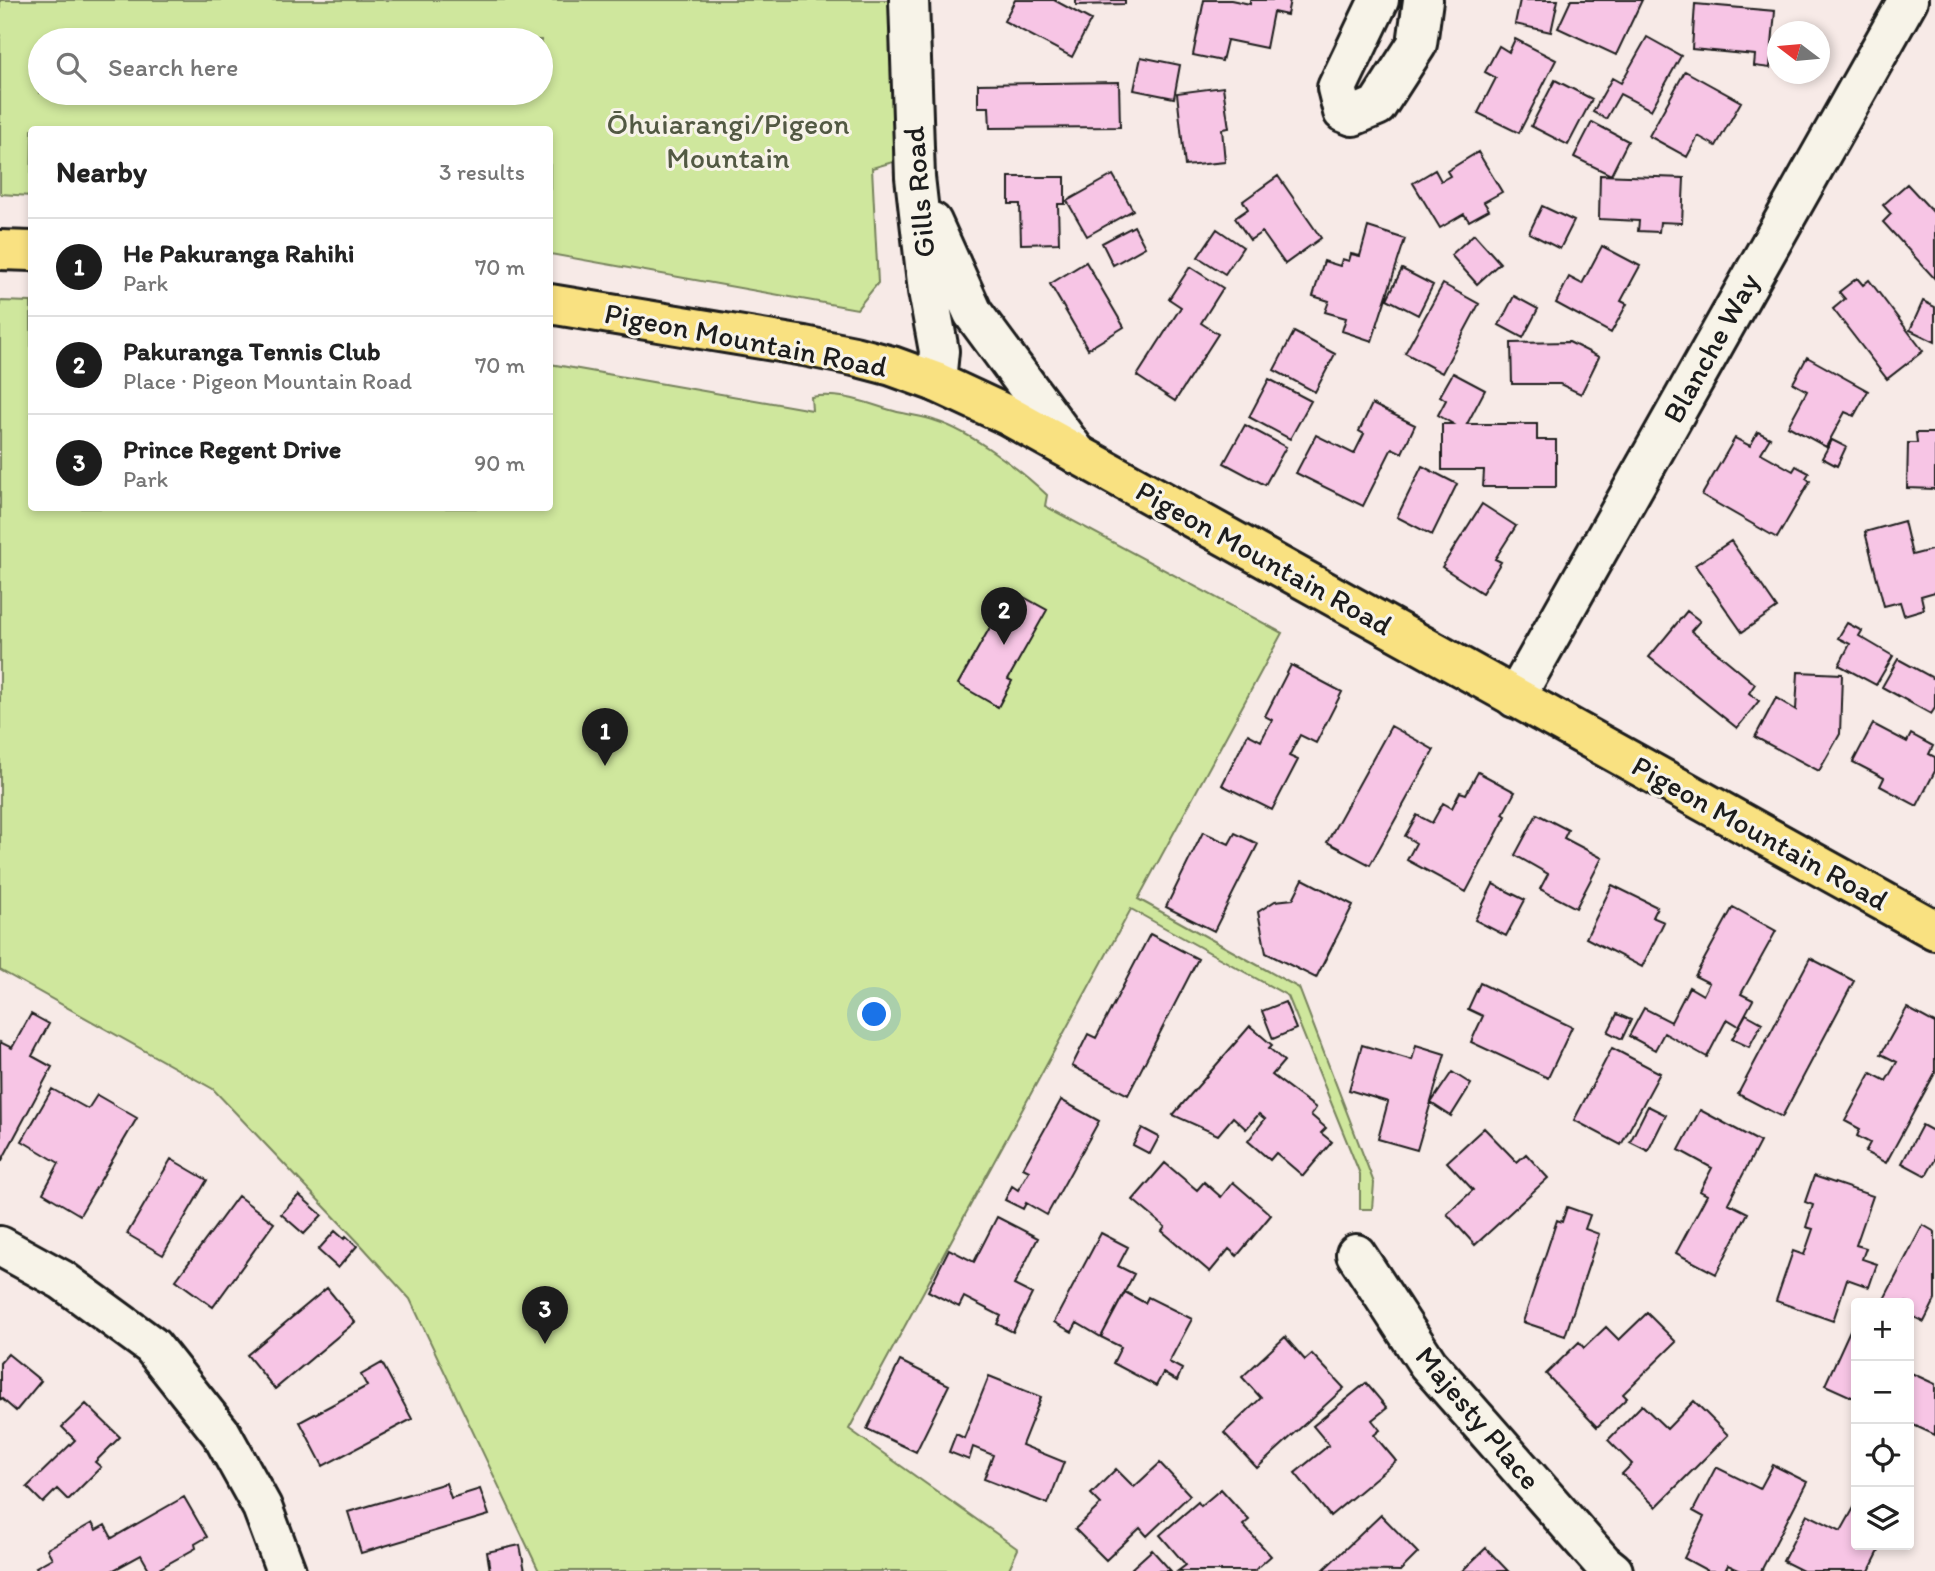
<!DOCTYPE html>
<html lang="en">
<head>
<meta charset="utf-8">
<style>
  :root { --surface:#fff; --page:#f2f2f2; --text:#222; --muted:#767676; --line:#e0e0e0; --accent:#1c1c1c }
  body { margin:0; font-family:Itim,sans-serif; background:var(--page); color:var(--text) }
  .controls { position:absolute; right:21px; bottom:21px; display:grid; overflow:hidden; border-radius:7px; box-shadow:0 4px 10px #0003 }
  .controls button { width:63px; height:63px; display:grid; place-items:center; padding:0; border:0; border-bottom:2px solid var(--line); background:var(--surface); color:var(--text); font:35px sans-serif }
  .compass { position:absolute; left:1767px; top:21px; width:63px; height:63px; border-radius:50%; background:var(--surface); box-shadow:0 4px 10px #0003; rotate:286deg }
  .you { position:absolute; left:875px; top:1015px; width:24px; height:24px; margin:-18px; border:5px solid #fff; border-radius:50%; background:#1a73e8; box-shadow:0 0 0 10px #1a73e833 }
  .badge { display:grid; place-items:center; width:46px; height:46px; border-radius:50%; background:var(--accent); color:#fff; font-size:23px; font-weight:700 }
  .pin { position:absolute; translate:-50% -58px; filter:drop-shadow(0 2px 4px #0008) }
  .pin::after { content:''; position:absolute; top:37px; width:24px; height:21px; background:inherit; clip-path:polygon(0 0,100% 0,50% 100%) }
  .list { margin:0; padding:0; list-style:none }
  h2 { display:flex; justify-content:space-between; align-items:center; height:91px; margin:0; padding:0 28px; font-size:30px }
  h2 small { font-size:23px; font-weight:400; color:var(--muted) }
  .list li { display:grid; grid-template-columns:46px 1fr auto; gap:21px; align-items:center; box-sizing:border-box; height:98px; padding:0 28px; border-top:2px solid var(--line) }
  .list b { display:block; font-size:26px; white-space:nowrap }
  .list p { margin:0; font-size:23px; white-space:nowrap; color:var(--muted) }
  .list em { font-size:23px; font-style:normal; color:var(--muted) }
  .icon { flex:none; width:38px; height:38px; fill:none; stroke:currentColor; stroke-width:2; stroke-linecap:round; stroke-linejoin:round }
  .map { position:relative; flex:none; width:1935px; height:1571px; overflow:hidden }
  .search { position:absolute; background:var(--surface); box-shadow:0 4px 10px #0003; left:28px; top:28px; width:525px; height:77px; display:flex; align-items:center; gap:18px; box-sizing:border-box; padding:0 24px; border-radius:38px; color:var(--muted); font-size:26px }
  .panel { position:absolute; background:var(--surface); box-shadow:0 4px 10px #0003; left:28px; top:126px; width:525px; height:385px; border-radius:7px }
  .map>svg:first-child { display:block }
  .green { fill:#cfe79d; stroke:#76825c; stroke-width:2; fill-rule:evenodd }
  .building { fill:#f7c5e5; stroke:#1c1c1c; stroke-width:2 }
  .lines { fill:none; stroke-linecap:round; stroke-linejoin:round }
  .minor-casing { stroke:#1c1c1c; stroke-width:44 }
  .major-casing { stroke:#1c1c1c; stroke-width:44 }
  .minor { stroke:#f7f3e8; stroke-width:38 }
  .major { stroke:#f9e181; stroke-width:38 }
  .labels { text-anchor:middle; stroke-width:6; stroke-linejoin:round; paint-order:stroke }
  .park-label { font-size:30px; fill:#525943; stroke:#f7f3e8 }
  .street-label { font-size:30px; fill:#1c1c1c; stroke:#f7f3e8 }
</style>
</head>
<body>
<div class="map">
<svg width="1935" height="1571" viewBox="0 0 1935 1571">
  <rect width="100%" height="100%" fill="#f7eae7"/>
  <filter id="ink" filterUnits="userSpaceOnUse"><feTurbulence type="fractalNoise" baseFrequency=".0143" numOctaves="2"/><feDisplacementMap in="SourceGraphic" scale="14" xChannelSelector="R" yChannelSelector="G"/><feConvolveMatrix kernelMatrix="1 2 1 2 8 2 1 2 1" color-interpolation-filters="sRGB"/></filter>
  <g filter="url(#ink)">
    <path class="green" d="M 0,0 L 897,0 L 900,57 L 893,162 L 872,168 L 878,283 L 857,309 L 550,254 L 550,130 L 32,130 L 31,196 L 0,194 ZM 40,40 L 541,40 L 541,93 L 40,93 Z
      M 0,301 L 31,302 L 32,508 L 550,508 L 550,364 L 812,410 L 811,397 C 841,392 866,403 894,411 C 908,415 923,416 936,421 C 971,432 1021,470 1047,495 L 1045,506 L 1282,633 L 1138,899 L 1299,988 L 1374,1183 L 1372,1209 L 1360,1209 L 1360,1174 L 1288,996 L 1131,909 L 849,1429 L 1018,1549 L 1008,1571 L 539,1571 L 410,1299 L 361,1245 L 213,1089 L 0,970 Z"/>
    <path class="building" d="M 1015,0 L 1054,0 L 1091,20 L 1072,57 L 1004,21 Z
      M 1076,0 L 1125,0 L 1125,4 L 1076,5 Z
      M 1204,0 L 1231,0 L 1250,4 L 1250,0 L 1290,0 L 1287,15 L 1273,12 L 1266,48 L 1227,40 L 1222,61 L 1193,55 Z
      M 1520,0 L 1558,0 L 1551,32 L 1515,24 Z
      M 1571,0 L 1642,0 L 1616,55 L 1558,28 Z
      M 1695,4 L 1775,11 L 1770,68 L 1754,66 L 1755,55 L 1692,49 Z
      M 1647,37 L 1681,56 L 1651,110 L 1620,94 L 1606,119 L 1593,112 L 1612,78 L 1621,83 Z
      M 1515,39 L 1556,60 L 1519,133 L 1478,113 L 1496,78 L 1485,72 L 1499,46 L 1509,52 Z
      M 1141,57 L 1180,65 L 1174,98 L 1134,90 Z
      M 1685,71 L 1741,102 L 1716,146 L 1698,136 L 1687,157 L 1649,136 Z
      M 1555,80 L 1592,99 L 1568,145 L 1531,126 Z
      M 1119,82 L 1120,127 L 990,128 L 989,107 L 978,107 L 978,84 Z
      M 1223,87 L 1229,128 L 1222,129 L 1225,162 L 1185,166 L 1177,93 Z
      M 1592,122 L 1628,141 L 1611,175 L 1574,157 Z
      M 1478,152 L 1502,192 L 1484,202 L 1489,210 L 1469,221 L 1464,214 L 1440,228 L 1413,183 L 1435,170 L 1441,181 L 1450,176 L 1447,171 Z
      M 1113,175 L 1133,210 L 1087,236 L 1067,201 Z
      M 1600,175 L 1684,178 L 1682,223 L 1660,222 L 1659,232 L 1638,231 L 1639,221 L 1599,219 Z
      M 1278,176 L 1321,238 L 1285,264 L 1262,232 L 1250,240 L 1235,218 L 1248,209 L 1243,201 Z
      M 1009,177 L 1065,177 L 1065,204 L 1058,204 L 1059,243 L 1021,244 L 1020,204 L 1009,204 Z
      M 1907,184 L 1935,214 L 1935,279 L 1883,222 L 1891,214 L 1883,205 Z
      M 1542,206 L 1574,221 L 1560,249 L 1529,233 Z
      M 1134,226 L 1145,247 L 1113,265 L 1102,243 Z
      M 1368,227 L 1405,239 L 1372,341 L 1342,331 L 1346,318 L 1325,312 L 1329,301 L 1313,296 L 1324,261 L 1340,266 L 1342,259 L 1349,261 L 1351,254 L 1360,256 Z
      M 1217,229 L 1243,247 L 1225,274 L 1198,257 Z
      M 1474,234 L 1500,263 L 1477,284 L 1451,255 Z
      M 1602,246 L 1640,266 L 1621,301 L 1627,304 L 1611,333 L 1556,303 L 1569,277 L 1582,284 Z
      M 1086,262 L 1124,327 L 1088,349 L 1050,284 Z
      M 1190,267 L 1223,288 L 1201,323 L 1218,334 L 1175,401 L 1137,376 L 1181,307 L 1169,299 Z
      M 1402,269 L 1433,285 L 1418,315 L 1387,299 Z
      M 1857,278 L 1863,285 L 1869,280 L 1923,351 L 1887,379 L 1833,309 L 1845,299 L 1839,292 Z
      M 1443,284 L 1479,304 L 1442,373 L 1405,353 Z
      M 1514,296 L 1538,309 L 1523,338 L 1499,325 Z
      M 1923,301 L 1935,307 L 1935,342 L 1910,330 Z
      M 1294,332 L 1335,354 L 1315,392 L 1274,370 Z
      M 1569,342 L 1599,357 L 1581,394 L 1560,384 L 1512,384 L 1511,343 Z
      M 1807,357 L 1868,391 L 1854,416 L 1845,412 L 1826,447 L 1788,426 L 1807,391 L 1793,383 Z
      M 1453,373 L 1485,390 L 1467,424 L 1537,424 L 1537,440 L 1556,440 L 1556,487 L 1483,487 L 1484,470 L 1442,470 L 1442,424 L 1453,424 L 1438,415 L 1446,400 L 1440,396 Z
      M 1269,379 L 1311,401 L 1290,439 L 1249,417 Z
      M 1372,404 L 1415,425 L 1402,453 L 1392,448 L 1363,506 L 1296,473 L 1316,435 L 1354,454 L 1364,434 L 1359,431 Z
      M 1245,425 L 1286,447 L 1265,485 L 1224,463 Z
      M 1758,432 L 1770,438 L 1761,453 L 1793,471 L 1796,466 L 1809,473 L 1806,478 L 1810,481 L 1777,538 L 1702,495 L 1735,438 L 1750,446 Z
      M 1916,433 L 1935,433 L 1935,489 L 1907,488 L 1908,443 L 1917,443 Z
      M 1832,440 L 1846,447 L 1837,466 L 1822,458 Z
      M 1422,466 L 1457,484 L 1432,535 L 1397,517 Z
      M 1482,504 L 1516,526 L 1495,559 L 1501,562 L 1482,593 L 1442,567 Z
      M 1904,521 L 1912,555 L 1935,549 L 1935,592 L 1921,596 L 1924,609 L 1904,615 L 1900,602 L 1884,606 L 1865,532 Z
      M 1731,541 L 1777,608 L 1742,632 L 1695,565 Z
      M 1011,590 L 1047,610 L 1008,679 L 1012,681 L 998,707 L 958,684 Z
      M 1687,611 L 1700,621 L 1691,631 L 1755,684 L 1749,693 L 1759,701 L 1737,728 L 1649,657 Z
      M 1847,623 L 1862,631 L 1859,636 L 1893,656 L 1876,685 L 1839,665 L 1850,644 L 1838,638 Z
      M 1898,659 L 1935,679 L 1935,708 L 1931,714 L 1882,687 Z
      M 1291,665 L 1342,692 L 1316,743 L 1300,735 L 1289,756 L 1298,760 L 1272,810 L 1222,785 L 1248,734 L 1261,741 L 1272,720 L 1265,716 Z
      M 1798,672 L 1842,674 L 1840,734 L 1819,771 L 1755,737 L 1776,698 L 1796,710 Z
      M 1873,724 L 1907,742 L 1911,734 L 1933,746 L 1929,754 L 1935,757 L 1935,771 L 1917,806 L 1880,786 L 1884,778 L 1853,762 Z
      M 1391,726 L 1434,750 L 1370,865 L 1327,842 Z
      M 1478,772 L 1515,792 L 1503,814 L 1506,816 L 1466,892 L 1407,860 L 1416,843 L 1405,836 L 1417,815 L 1432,823 L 1443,803 L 1452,808 L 1460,792 L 1466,794 Z
      M 1537,814 L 1568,830 L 1564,838 L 1602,858 L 1576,908 L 1540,889 L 1548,874 L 1515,855 Z
      M 1203,832 L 1229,844 L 1235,833 L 1258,844 L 1214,931 L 1166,907 Z
      M 1303,879 L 1353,905 L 1316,978 L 1266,953 L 1258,912 L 1275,901 L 1293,899 Z
      M 1493,884 L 1525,900 L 1506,936 L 1475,920 Z
      M 1612,885 L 1657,907 L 1652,917 L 1664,922 L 1642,967 L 1586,938 Z
      M 1733,907 L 1776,931 L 1741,994 L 1753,1000 L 1739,1026 L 1727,1019 L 1707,1057 L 1664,1033 L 1655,1050 L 1629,1036 L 1644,1008 L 1671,1022 L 1689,987 L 1703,995 L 1709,983 L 1695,976 Z
      M 1150,934 L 1198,959 L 1128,1095 L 1072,1066 L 1088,1034 L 1096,1038 Z
      M 1810,958 L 1854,981 L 1782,1117 L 1738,1094 Z
      M 1480,983 L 1572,1027 L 1548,1078 L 1471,1042 L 1483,1016 L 1468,1009 Z
      M 1285,1002 L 1296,1029 L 1273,1039 L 1262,1011 Z
      M 1907,1008 L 1935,1023 L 1935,1073 L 1886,1163 L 1865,1152 L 1870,1143 L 1857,1136 L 1860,1129 L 1845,1121 L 1871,1073 L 1886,1081 L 1897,1062 L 1881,1054 Z
      M 31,1014 L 49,1024 L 32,1056 L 52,1067 L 1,1162 L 0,1042 L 12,1048 Z
      M 1617,1014 L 1631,1020 L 1622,1039 L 1608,1032 Z
      M 1746,1014 L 1762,1023 L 1749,1047 L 1732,1039 Z
      M 1250,1026 L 1272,1045 L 1269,1048 L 1284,1061 L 1272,1075 L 1316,1108 L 1311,1115 L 1326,1128 L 1321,1133 L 1332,1142 L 1303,1176 L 1276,1153 L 1270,1160 L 1248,1141 L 1265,1119 L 1259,1114 L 1246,1129 L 1233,1117 L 1218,1135 L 1173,1115 Z
      M 1362,1045 L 1412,1060 L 1416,1045 L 1445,1054 L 1417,1150 L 1378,1139 L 1388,1102 L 1349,1090 Z
      M 1612,1048 L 1660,1073 L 1621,1145 L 1574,1120 Z
      M 1452,1072 L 1471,1084 L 1451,1116 L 1431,1103 Z
      M 52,1089 L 88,1109 L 97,1095 L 137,1118 L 80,1215 L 43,1193 L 59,1163 L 22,1141 Z
      M 1061,1100 L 1099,1121 L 1047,1215 L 1026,1203 L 1023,1209 L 1005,1200 L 1012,1186 L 1018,1190 L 1029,1171 L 1023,1168 Z
      M 1648,1106 L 1666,1115 L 1648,1151 L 1630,1142 Z
      M 1700,1110 L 1760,1142 L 1728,1203 L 1748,1213 L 1716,1274 L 1676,1253 L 1707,1195 L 1700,1191 L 1712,1168 L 1679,1150 Z
      M 1922,1125 L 1935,1132 L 1935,1160 L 1926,1176 L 1902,1163 Z
      M 1142,1128 L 1159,1137 L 1150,1154 L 1133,1145 Z
      M 1484,1128 L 1517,1162 L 1526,1154 L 1548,1178 L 1475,1245 L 1447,1214 L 1473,1190 L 1447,1162 Z
      M 171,1159 L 207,1180 L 163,1255 L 127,1234 Z
      M 1165,1163 L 1197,1190 L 1204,1182 L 1221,1197 L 1233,1182 L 1271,1215 L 1237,1256 L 1229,1249 L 1210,1272 L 1162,1231 L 1165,1227 L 1133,1200 Z
      M 1814,1176 L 1873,1196 L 1856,1245 L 1866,1248 L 1862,1259 L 1877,1264 L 1869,1287 L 1847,1279 L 1833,1321 L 1776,1301 L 1793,1251 L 1804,1255 L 1813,1229 L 1806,1227 L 1813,1205 L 1805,1202 Z
      M 299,1195 L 322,1215 L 304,1234 L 281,1214 Z
      M 238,1196 L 274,1223 L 213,1307 L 176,1280 Z
      M 1567,1207 L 1590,1215 L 1585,1229 L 1599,1234 L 1565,1336 L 1523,1322 L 1557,1220 L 1562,1222 Z
      M 997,1217 L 1038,1238 L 1014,1285 L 1032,1294 L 1013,1332 L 997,1324 L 1001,1316 L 964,1297 L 959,1307 L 928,1291 L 949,1249 L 974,1262 Z
      M 1923,1225 L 1935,1232 L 1935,1300 L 1924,1322 L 1914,1317 L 1909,1328 L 1909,1303 L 1883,1301 Z
      M 335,1231 L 344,1239 L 346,1236 L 357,1246 L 338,1268 L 318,1250 Z
      M 1101,1233 L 1128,1247 L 1118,1266 L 1134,1274 L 1101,1337 L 1077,1323 L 1072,1332 L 1054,1322 Z
      M 327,1288 L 355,1322 L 275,1389 L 247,1355 Z
      M 1125,1292 L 1145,1303 L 1148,1297 L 1192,1319 L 1169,1362 L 1182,1369 L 1177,1381 L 1163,1373 L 1156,1386 L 1113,1363 L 1121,1347 L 1101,1337 Z
      M 1647,1313 L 1676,1342 L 1623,1394 L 1627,1398 L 1597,1427 L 1546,1374 L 1579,1342 L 1584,1348 L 1606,1327 L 1619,1340 Z
      M 1851,1328 L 1856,1330 L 1856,1399 L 1825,1385 Z
      M 1285,1337 L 1305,1360 L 1312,1354 L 1344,1388 L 1257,1468 L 1224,1433 L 1261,1398 L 1242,1377 Z
      M 8,1354 L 41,1381 L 16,1411 L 1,1398 L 0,1400 L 0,1363 Z
      M 900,1361 L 949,1385 L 916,1452 L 867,1429 Z
      M 382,1363 L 412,1419 L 323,1466 L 300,1422 L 367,1386 L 361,1375 Z
      M 1909,1372 L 1935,1384 L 1935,1435 L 1909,1423 Z
      M 989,1376 L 1041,1397 L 1022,1445 L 1064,1462 L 1048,1504 L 984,1479 L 993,1455 L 973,1447 L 969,1460 L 949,1452 L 956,1434 L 964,1438 Z
      M 1366,1383 L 1387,1408 L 1372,1420 L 1380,1430 L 1374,1435 L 1396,1461 L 1330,1516 L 1295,1473 L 1329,1445 L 1313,1426 Z
      M 1694,1401 L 1728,1435 L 1656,1507 L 1622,1474 L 1632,1464 L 1608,1440 L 1642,1405 L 1667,1429 Z
      M 86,1404 L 120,1437 L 95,1462 L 101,1467 L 68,1500 L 57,1489 L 43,1503 L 27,1487 L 75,1440 L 62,1427 Z
      M 1160,1463 L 1190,1495 L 1147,1536 L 1140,1528 L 1106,1560 L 1075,1529 L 1101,1504 L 1091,1494 L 1116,1469 L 1134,1487 Z
      M 1773,1465 L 1807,1482 L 1761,1571 L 1741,1571 L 1728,1565 L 1725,1571 L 1708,1571 L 1684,1558 L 1704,1517 L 1693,1511 L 1716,1467 L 1760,1489 Z
      M 446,1483 L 451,1498 L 480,1489 L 489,1515 L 361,1553 L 348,1512 Z
      M 1221,1489 L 1249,1520 L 1243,1525 L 1271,1556 L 1254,1571 L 1178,1571 L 1186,1565 L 1160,1535 L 1198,1502 L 1201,1506 Z
      M 184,1497 L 207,1537 L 195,1544 L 196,1548 L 155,1571 L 150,1571 L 141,1555 L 112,1571 L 39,1571 L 36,1567 L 52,1558 L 47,1549 L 92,1523 L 96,1530 L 105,1525 L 112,1538 Z
      M 1856,1504 L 1856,1545 L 1882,1545 L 1869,1571 L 1803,1571 L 1783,1561 L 1807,1514 L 1841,1531 Z
      M 1381,1515 L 1418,1553 L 1400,1571 L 1323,1570 Z
      M 520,1545 L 525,1571 L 490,1571 L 487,1552 Z
      M 1486,1548 L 1508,1571 L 1462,1571 Z
      M 1152,1550 L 1171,1571 L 1135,1571 L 1132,1568 Z"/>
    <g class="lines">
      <g class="minor-casing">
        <path id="minor" d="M 909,0 L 915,177 L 928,291 L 939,351 L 936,382
          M 1379,0 L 1337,88 L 1343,112 L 1353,116 L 1377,106 L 1417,44 L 1423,0
          M 932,222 L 973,313 L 1078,455
          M 1515,698 L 1908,0
          M 0,1246 L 62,1280 L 152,1346 L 221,1433 L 262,1507 L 286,1571
          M 1356,1254 L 1428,1364 L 1603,1563 L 1613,1571"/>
      </g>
      <g class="major-casing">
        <path id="major" d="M 0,250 L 32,251
          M 550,304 L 804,346 L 854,356 L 892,366 L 936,382 L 1007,415 L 1935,930"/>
      </g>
      <use href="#minor" class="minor"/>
      <use href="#major" class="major"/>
    </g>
  </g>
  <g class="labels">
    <g class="park-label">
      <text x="728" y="134">Ōhuiarangi/Pigeon<tspan x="728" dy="34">Mountain</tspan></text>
    </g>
    <g class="street-label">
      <text transform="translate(919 192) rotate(-95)" y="10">Gills Road</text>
      <text transform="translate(746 340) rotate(11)" y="10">Pigeon Mountain Road</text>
      <text transform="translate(1711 348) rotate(-61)" y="10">Blanche Way</text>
      <text transform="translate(1264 558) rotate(29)" y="10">Pigeon Mountain Road</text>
      <text transform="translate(1760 833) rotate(29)" y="10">Pigeon Mountain Road</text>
      <text transform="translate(1478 1418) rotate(50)" y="10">Majesty Place</text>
    </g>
  </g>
</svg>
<div class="controls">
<button>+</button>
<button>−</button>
<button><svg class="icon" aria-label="locate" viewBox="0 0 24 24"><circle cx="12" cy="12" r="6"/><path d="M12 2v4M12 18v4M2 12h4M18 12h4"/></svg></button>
<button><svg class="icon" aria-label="layers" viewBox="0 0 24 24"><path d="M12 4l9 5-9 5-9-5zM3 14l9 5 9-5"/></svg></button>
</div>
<svg class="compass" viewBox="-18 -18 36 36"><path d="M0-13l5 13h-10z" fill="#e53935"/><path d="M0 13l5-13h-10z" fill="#767676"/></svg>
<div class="you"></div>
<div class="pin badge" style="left:605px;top:766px">1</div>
<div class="pin badge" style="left:1004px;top:645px">2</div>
<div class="pin badge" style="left:545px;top:1344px">3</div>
<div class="search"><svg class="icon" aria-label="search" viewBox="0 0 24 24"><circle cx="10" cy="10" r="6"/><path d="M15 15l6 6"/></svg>Search here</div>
<section class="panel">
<h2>Nearby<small>3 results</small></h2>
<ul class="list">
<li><span class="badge">1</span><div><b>He Pakuranga Rahihi</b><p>Park</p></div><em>70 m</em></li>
<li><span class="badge">2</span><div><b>Pakuranga Tennis Club</b><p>Place · Pigeon Mountain Road</p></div><em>70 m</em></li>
<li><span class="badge">3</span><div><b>Prince Regent Drive</b><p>Park</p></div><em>90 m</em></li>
</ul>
</section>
</div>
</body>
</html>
